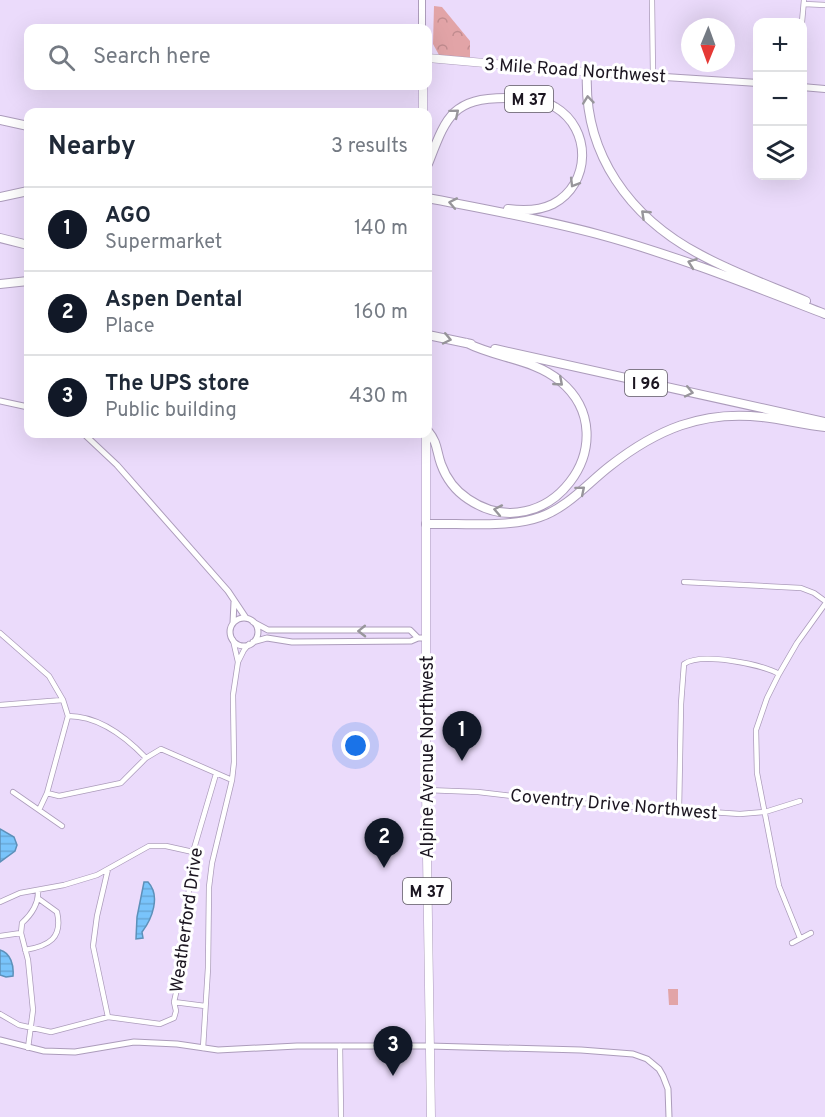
<!DOCTYPE html>
<html lang="en">
<head>
<meta charset="utf-8">
<style>
  :root { --surface:#fff; --page:#f2f2f3; --text:#1f2937; --muted:#747a83; --line:#e0e1e3; --accent:#111827 }
  body { margin:0; font-family:Overpass,sans-serif; background:var(--page); color:var(--text) }
  .controls { position:absolute; right:18px; top:18px; display:grid; overflow:hidden; border-radius:12px; box-shadow:0 6px 24px #0002 }
  .controls button { width:54px; height:54px; display:grid; place-items:center; padding:0; border:0; border-bottom:2px solid var(--line); background:var(--surface); color:var(--text); font:30px sans-serif }
  .compass { position:absolute; left:681px; top:18px; width:54px; height:54px; border-radius:50%; background:var(--surface); box-shadow:0 6px 24px #0002; rotate:181deg }
  .you { position:absolute; left:356px; top:746px; width:21px; height:21px; margin:-15px; border:4px solid #fff; border-radius:50%; background:#1a73e8; box-shadow:0 0 0 9px #1a73e833 }
  .badge { display:grid; place-items:center; width:39px; height:39px; border-radius:50%; background:var(--accent); color:#fff; font-size:20px; font-weight:700 }
  .pin { position:absolute; translate:-50% -50px; filter:drop-shadow(0 2px 3px #0008) }
  .pin::after { content:''; position:absolute; top:32px; width:21px; height:18px; background:inherit; clip-path:polygon(0 0,100% 0,50% 100%) }
  .list { margin:0; padding:0; list-style:none }
  h2 { display:flex; justify-content:space-between; align-items:center; height:78px; margin:0; padding:0 24px; font-size:26px }
  h2 small { font-size:20px; font-weight:400; color:var(--muted) }
  .list li { display:grid; grid-template-columns:39px 1fr auto; gap:18px; align-items:center; box-sizing:border-box; height:84px; padding:0 24px; border-top:2px solid var(--line) }
  .list b { display:block; font-size:22px; white-space:nowrap }
  .list p { margin:0; font-size:20px; white-space:nowrap; color:var(--muted) }
  .list em { font-size:20px; font-style:normal; color:var(--muted) }
  .icon { flex:none; width:33px; height:33px; fill:none; stroke:currentColor; stroke-width:2; stroke-linecap:round; stroke-linejoin:round }
  .map { position:relative; flex:none; width:825px; height:1117px; overflow:hidden }
  .search { position:absolute; background:var(--surface); box-shadow:0 6px 24px #0002; left:24px; top:24px; width:408px; height:66px; display:flex; align-items:center; gap:15px; box-sizing:border-box; padding:0 21px; border-radius:12px; color:var(--muted); font-size:22px }
  .panel { position:absolute; background:var(--surface); box-shadow:0 6px 24px #0002; left:24px; top:108px; width:408px; height:330px; border-radius:12px }
  .map>svg:first-child { display:block }
  .park { fill:url(#park-crowns) }
  .pitch { fill:#e2a4a7 }
  .water { fill:url(#water-rules); stroke:#5d90b9; stroke-width:1.5 }
  .lines { fill:none; stroke-linecap:round; stroke-linejoin:round }
  .minor-casing { stroke:#ac9cbb; stroke-width:6 }
  .tertiary-casing { stroke:#ac9cbb; stroke-width:7 }
  .secondary-casing { stroke:#ac9cbb; stroke-width:8 }
  .trunk-casing { stroke:#ac9cbb; stroke-width:9 }
  .motorway-casing { stroke:#ac9cbb; stroke-width:10 }
  .minor { stroke:#fff; stroke-width:4.5 }
  .tertiary { stroke:#fff; stroke-width:5 }
  .secondary { stroke:#fff; stroke-width:6 }
  .trunk { stroke:#fff; stroke-width:8 }
  .motorway { stroke:#fff; stroke-width:8 }
  .oneway { stroke:#98969b }
  .labels { text-anchor:middle; stroke-width:6; stroke-linejoin:round; paint-order:stroke }
  .shield { fill:#fff; stroke:#5f5b63; stroke-width:1.5 }
  .shield-label { font-size:16px; font-weight:bold; fill:#1b1520 }
  .street-label { font-size:18px; fill:#1b1520; stroke:#fff }
</style>
</head>
<body>
<div class="map">
<svg width="825" height="1117" viewBox="0 0 825 1117">
  <defs>
    <pattern id="park-crowns" width="20" height="18" patternUnits="userSpaceOnUse" patternTransform="scale(1.5)"><rect width="20" height="18" fill="#e2a4a7"/><path d="M2 6a3 3 0 1 1 6 0M12 15a3 3 0 1 1 6 0" fill="none" stroke="#c18c8f"/></pattern>
    <pattern id="water-rules" width="6" height="5" patternUnits="userSpaceOnUse" patternTransform="scale(1.5)"><rect width="6" height="5" fill="#79c4fb"/><path d="M0 2.5h6" fill="none" stroke="#68a8d7"/></pattern>
  </defs>
  <rect width="100%" height="100%" fill="#ebdbfb"/>
  <path class="park" d="M 434,6 L 442,7 L 470,41 L 470,58 L 439,55 L 433,44 Z"/>
  <path class="pitch" d="M 668,989 L 678,989 L 678,1005 L 669,1005 Z"/>
  <path class="water" d="M 0,829 L 14,837 L 17,845 L 15,851 L 0,862 Z
    M 144,882 L 148,882 C 161,896 152,919 142,932 L 143,938 L 136,939 L 137,917 Z
    M 0,950 C 11,953 14,966 13,976 L 6,977 L 0,975 Z"/>
  <g class="lines">
    <g class="minor-casing">
      <path id="minor" d="M 652,0 L 653,75
        M 804,4 L 825,5
        M 802,22 L 804,0
        M 684,582 L 801,588 L 814,593 L 825,601
        M 0,633 L 49,676 L 63,700 L 68,716 L 47,793 L 39,810
        M 238,662 L 244,650 L 249,644
        M 0,705 L 63,700
        M 68,716 C 99,716 126,737 146,758
        M 426,790 L 478,792 L 564,802 L 740,814 L 765,812 L 800,801
        M 13,792 L 62,826
        M 47,793 L 59,796 L 121,783 L 146,758 L 161,749 L 232,780
        M 679,811 L 681,704 L 684,664 C 701,652 761,664 779,674
        M 0,902 L 20,893 L 64,885 L 97,875 L 149,846 L 166,846 L 193,852
        M 21,933 L 22,923 C 32,914 39,904 38,890
        M 0,936 L 21,933 L 28,960 L 33,1010 L 28,1048
        M 800,938 L 779,886 L 757,773 L 756,730 L 767,698 L 779,674 L 797,643 L 825,604
        M 792,943 L 811,933
        M 25,950 C 49,946 63,938 57,912 L 39,899
        M 205,1006 L 174,1002 L 179,980 L 193,852 L 216,774
        M 0,1014 L 19,1025 L 51,1032 L 108,1017 L 160,1024 L 174,1018 L 176,1011 L 174,1002
        M 108,1017 L 93,946 L 97,916 L 108,869
        M 340,1046 L 341,1117
        M 203,1048 L 208,968 L 209,887 L 212,863 L 232,780 L 234,762 L 233,695 L 238,662 L 233,640"/>
    </g>
    <g class="tertiary-casing">
      <path id="tertiary" d="M 0,401 L 28,407
        M 84,434 L 117,465 L 228,591 L 246,618
        M230 632a14 14 0 1 1 28 0a14 14 0 1 1-28 0Z
        M 253,622 L 268,630 L 410,630 L 418,638
        M 233,623 L 234,602
        M 253,642 L 267,638 L 292,642 L 411,641 L 418,638 L 426,638
        M 0,1040 L 44,1051 L 75,1052 L 134,1042 L 177,1044 L 218,1050 L 297,1046 L 429,1046 L 581,1050 L 633,1054 L 647,1059 L 659,1069 L 663,1076 L 668,1089 L 669,1117"/>
    </g>
    <g class="secondary-casing">
      <path id="secondary" d="M 422,28 L 422,0
        M 587,72 L 758,83
        M 802,87 L 825,89"/>
    </g>
    <g class="trunk-casing">
      <path id="trunk" d="M 428,58 L 587,72
        M 423,86 L 423,112
        M 426,434 L 426,790 L 431,1117"/>
    </g>
    <g class="motorway-casing">
      <path id="motorway" d="M 587,72 C 583,154 630,218 701,255 C 734,273 771,286 806,301
        M 0,120 L 28,126
        M 428,164 C 446,118 451,98 506,98 C 522,98 541,98 555,107 C 592,129 591,184 553,204 C 539,211 523,211 508,209
        M 0,197 L 28,191
        M 428,198 C 484,209 541,219 597,234 C 675,255 750,285 825,314
        M 0,238 L 28,245
        M 0,284 L 28,281
        M 428,335 L 471,344
        M 495,349 L 825,422
        M 428,431 C 438,443 436,450 441,464 C 446,478 456,491 468,499 C 546,552 631,440 560,381 C 534,359 496,358 467,343
        M 426,524 C 459,523 510,528 540,517 C 567,508 588,483 610,466 C 656,430 702,410 762,417 C 783,419 804,425 825,427"/>
    </g>
    <use href="#minor" class="minor"/>
    <use href="#tertiary" class="tertiary"/>
    <use href="#secondary" class="secondary"/>
    <use href="#trunk" class="trunk"/>
    <use href="#motorway" class="motorway"/>
  </g>
  <defs><path id="oneway-chevron" d="M-2-3.5L2.5 0L-2 3.5" fill="none" stroke-width="1.6" stroke-linecap="round" stroke-linejoin="round" transform="scale(1.5)"/></defs>
  <g class="oneway">
    <use href="#oneway-chevron" transform="translate(588 100) rotate(-96)"/>
    <use href="#oneway-chevron" transform="translate(455 113) rotate(-40)"/>
    <use href="#oneway-chevron" transform="translate(574 183) rotate(121)"/>
    <use href="#oneway-chevron" transform="translate(453 203) rotate(-169)"/>
    <use href="#oneway-chevron" transform="translate(645 214) rotate(-137)"/>
    <use href="#oneway-chevron" transform="translate(692 263) rotate(-160)"/>
    <use href="#oneway-chevron" transform="translate(447 339) rotate(12)"/>
    <use href="#oneway-chevron" transform="translate(559 382) rotate(41)"/>
    <use href="#oneway-chevron" transform="translate(689 392) rotate(12)"/>
    <use href="#oneway-chevron" transform="translate(581 490) rotate(-40)"/>
    <use href="#oneway-chevron" transform="translate(498 510) rotate(-169)"/>
    <use href="#oneway-chevron" transform="translate(362 631) rotate(179)"/>
  </g>
  <g class="labels">
    <g class="shield">
      <rect x="505" y="86" width="48" height="26" rx="4.5"/>
      <rect x="625" y="370" width="42" height="26" rx="4.5"/>
      <rect x="403" y="878" width="48" height="26" rx="4.5"/>
    </g>
    <g class="shield-label">
      <text x="529" y="105">M 37</text>
      <text x="646" y="389">I 96</text>
      <text x="427" y="897">M 37</text>
    </g>
    <g class="street-label">
      <text transform="translate(575 70) rotate(4)" y="6">3 Mile Road Northwest</text>
      <text transform="translate(427 757) rotate(-90)" y="6">Alpine Avenue Northwest</text>
      <text transform="translate(614 804) rotate(5)" y="6">Coventry Drive Northwest</text>
      <text transform="translate(186 920) rotate(-82)" y="6">Weatherford Drive</text>
    </g>
  </g>
</svg>
<div class="controls">
<button>+</button>
<button>−</button>
<button><svg class="icon" aria-label="layers" viewBox="0 0 24 24"><path d="M12 4l9 5-9 5-9-5zM3 14l9 5 9-5"/></svg></button>
</div>
<svg class="compass" viewBox="-18 -18 36 36"><path d="M0-13l5 13h-10z" fill="#e53935"/><path d="M0 13l5-13h-10z" fill="#747a83"/></svg>
<div class="you"></div>
<div class="pin badge" style="left:462px;top:761px">1</div>
<div class="pin badge" style="left:384px;top:868px">2</div>
<div class="pin badge" style="left:393px;top:1076px">3</div>
<div class="search"><svg class="icon" aria-label="search" viewBox="0 0 24 24"><circle cx="10" cy="10" r="6"/><path d="M15 15l6 6"/></svg>Search here</div>
<section class="panel">
<h2>Nearby<small>3 results</small></h2>
<ul class="list">
<li><span class="badge">1</span><div><b>AGO</b><p>Supermarket</p></div><em>140 m</em></li>
<li><span class="badge">2</span><div><b>Aspen Dental</b><p>Place</p></div><em>160 m</em></li>
<li><span class="badge">3</span><div><b>The UPS store</b><p>Public building</p></div><em>430 m</em></li>
</ul>
</section>
</div>
</body>
</html>
